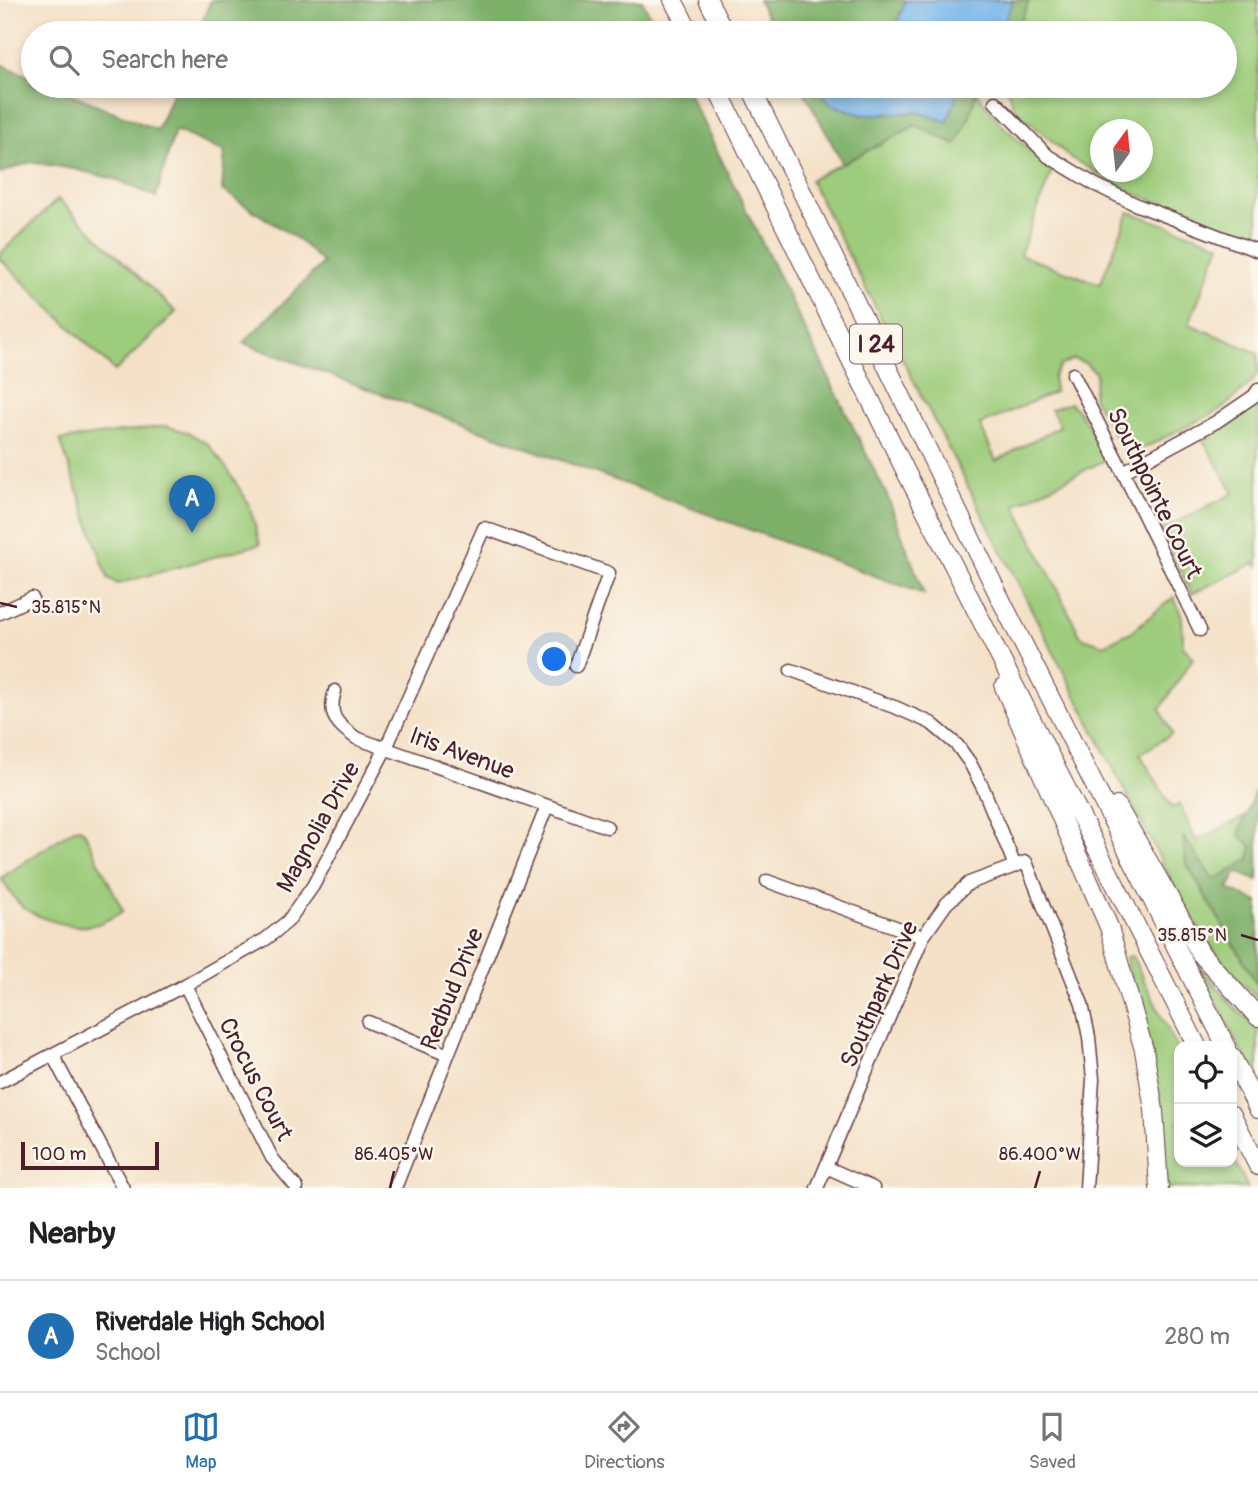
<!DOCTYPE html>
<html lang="en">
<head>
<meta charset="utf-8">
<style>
  :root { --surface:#fff; --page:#f6f6f6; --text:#202124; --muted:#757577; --line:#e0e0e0; --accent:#1f6fb2 }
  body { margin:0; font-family:Pangolin,sans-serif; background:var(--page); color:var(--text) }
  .controls { position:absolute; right:21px; bottom:21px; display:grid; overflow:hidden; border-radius:14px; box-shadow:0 4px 10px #0003 }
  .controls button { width:63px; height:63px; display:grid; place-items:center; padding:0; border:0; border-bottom:2px solid var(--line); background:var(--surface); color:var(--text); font:35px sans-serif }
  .compass { position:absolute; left:1090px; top:119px; width:63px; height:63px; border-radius:50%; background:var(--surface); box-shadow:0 4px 10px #0003; rotate:15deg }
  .scale { position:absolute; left:21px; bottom:18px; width:138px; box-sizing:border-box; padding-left:7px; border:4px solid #4a1f2b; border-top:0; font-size:19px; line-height:24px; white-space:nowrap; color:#4a1f2b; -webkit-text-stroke:5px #fbf7ec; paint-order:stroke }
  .you { position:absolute; left:555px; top:660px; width:24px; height:24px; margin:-18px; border:5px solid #fff; border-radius:50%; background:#1a73e8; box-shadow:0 0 0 10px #1a73e833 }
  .badge { display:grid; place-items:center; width:46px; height:46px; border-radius:50%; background:var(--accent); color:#fff; font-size:23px; font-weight:700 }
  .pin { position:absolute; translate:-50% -58px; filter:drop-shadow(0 2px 4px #0008) }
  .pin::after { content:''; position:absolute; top:37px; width:24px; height:21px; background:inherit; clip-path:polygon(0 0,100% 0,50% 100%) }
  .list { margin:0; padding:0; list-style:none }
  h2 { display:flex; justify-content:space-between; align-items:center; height:91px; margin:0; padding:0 28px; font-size:30px }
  h2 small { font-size:23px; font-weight:400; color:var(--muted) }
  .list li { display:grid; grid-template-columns:46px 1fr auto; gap:21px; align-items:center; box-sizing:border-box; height:112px; padding:0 28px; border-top:2px solid var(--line) }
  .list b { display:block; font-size:26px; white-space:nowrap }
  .list p { margin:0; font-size:23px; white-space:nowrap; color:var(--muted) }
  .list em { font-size:23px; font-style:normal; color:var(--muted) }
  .icon { flex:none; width:38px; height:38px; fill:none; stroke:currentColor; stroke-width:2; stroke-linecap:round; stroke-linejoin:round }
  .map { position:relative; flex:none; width:1258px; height:1188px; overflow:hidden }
  .search { position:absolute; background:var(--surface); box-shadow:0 4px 10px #0003; left:21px; right:21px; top:21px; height:77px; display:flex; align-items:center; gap:18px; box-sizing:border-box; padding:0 24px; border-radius:38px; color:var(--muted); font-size:26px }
  .sheet { height:203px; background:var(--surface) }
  nav { display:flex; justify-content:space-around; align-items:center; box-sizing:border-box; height:98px; border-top:2px solid var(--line); background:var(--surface); font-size:19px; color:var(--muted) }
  nav a { display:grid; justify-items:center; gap:4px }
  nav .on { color:var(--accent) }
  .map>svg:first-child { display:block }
  .green { fill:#9dcc7b; stroke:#747653; stroke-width:2; fill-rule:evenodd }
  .forest { fill:#7eb06b; stroke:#64684b; stroke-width:2 }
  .water { fill:#75b4e9; stroke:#606a8a; stroke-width:2 }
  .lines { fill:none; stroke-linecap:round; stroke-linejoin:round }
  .minor-casing { stroke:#643c42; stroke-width:15 }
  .highway-casing { stroke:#643c42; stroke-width:20 }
  .minor { stroke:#fff; stroke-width:12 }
  .highway { stroke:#fff; stroke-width:18 }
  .ticks { fill:none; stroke:#4a1f2b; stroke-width:2.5 }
  .labels { text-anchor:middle; stroke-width:5; stroke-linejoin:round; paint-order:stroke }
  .shield { fill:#fbf7ec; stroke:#7f6065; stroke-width:2 }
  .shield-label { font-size:23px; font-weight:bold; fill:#4a1f2b }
  .street-label { font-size:24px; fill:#4a1f2b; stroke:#fbf7ec }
  .ticks-label { font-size:18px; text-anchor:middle; fill:#4a1f2b; stroke:#fbf7ec; stroke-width:5; stroke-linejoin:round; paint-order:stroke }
</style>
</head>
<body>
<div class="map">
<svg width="1258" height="1188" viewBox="0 0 1258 1188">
  <rect width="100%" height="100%" fill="#fbf7ec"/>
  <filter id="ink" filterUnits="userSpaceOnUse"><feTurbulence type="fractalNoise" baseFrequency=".0143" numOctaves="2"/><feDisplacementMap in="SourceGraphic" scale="14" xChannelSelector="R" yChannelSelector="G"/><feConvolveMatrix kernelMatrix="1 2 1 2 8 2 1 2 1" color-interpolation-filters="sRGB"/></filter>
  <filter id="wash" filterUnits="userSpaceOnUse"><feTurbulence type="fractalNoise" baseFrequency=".00686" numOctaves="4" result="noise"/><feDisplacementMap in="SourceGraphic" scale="28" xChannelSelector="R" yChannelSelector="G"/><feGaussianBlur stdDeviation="1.57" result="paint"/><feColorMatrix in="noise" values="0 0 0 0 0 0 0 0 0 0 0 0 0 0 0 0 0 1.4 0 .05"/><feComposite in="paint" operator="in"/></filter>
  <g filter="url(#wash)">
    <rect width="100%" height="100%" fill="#f4e1c7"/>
    <path class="green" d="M 1029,0 L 1258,0 L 1258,240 L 1131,192 L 1071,158 L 1014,108 L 1006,86 L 1225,86 L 1225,33 L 1016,33 ZM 1100,130 L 1142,130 L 1142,172 L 1100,172 Z
      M 976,92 L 1000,123 L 1052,171 L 1020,255 L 1100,284 L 1129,212 L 1220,244 L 1189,324 L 1258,353 L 1258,372 L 1252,382 L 1222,409 L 1134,453 L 1126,450 L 1120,445 L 1093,397 L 1096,373 L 1085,363 L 1073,359 L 1060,366 L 1053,377 L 1055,392 L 980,425 L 996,461 L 1060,426 L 1051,409 L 1070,403 C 1087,418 1096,440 1105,460 L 1015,505 L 1081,637 L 1104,645 L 1131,632 L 1174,597 L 1182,617 L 1183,646 L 1193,658 L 1160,709 L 1172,734 L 1140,754 L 1172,808 L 1180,804 L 1196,841 L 1246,816 L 1239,835 L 1252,846 L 1249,859 L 1223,876 L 1213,879 L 1183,838 L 1186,863 L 1258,985 L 1258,998 C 1228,972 1206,940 1185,907 L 810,180 L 916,124 L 956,145 L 970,115 Z
      M 58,199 L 176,312 L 115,371 L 0,259 L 0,254 Z
      M 1258,402 L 1258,567 L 1255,563 L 1192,594 L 1160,531 L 1234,493 L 1203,440 C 1223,429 1242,418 1258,402 Z
      M 166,426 L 189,433 L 208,444 L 228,470 L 249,504 L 260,544 L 118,584 L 108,578 L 60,440 Z
      M 80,828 L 85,833 L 123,911 C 113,917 100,925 88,926 C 69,928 40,919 24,908 C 15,901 7,888 1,878 L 74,829 Z
      M 1132,956 L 1179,1052 L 1179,1162 L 1232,1162 L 1232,1155 L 1248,1188 L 1164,1188 L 1126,957 Z
      M 1194,959 L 1232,1005 L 1258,1029 L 1258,1083 Z"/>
    <path class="forest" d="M 211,0 L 642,0 L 659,33 L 198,33 Z
      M 758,0 L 906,0 L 893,33 L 775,33 Z
      M 1013,0 L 1029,0 L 1016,33 L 1000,33 Z
      M 0,64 L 33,78 L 33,86 L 52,86 L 157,130 L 176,86 L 685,86 L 888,498 L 924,594 L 243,343 L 323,263 L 300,241 L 222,190 L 225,152 L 175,130 L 156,197 L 118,180 L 74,169 L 31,162 L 0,173 Z
      M 801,86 L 818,86 L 829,103 L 862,115 L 919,112 L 947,122 L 960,86 L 978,86 L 970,115 L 956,145 L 916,125 L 843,164 Z
      M 1258,782 L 1258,881 L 1237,872 L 1228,889 L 1258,902 L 1258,985 L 1186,863 L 1183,836 L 1213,879 L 1223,876 L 1249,859 L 1252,846 L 1239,835 Z"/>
    <path class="water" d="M 906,0 L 1013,0 L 1000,33 L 893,33 Z
      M 818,86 L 960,86 L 947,122 L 919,112 L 862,115 L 829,103 Z"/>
  </g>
  <g filter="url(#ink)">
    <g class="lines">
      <g class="minor-casing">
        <path id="minor" d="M 995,102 L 1048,156 L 1094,184 L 1137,205 L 1258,251
          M 1073,374 L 1123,472 L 1200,630
          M 1123,472 L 1216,422 L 1254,396 L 1258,390
          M 0,613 L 32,598
          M 791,670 L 897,708 L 931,723 L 957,745 L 970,763 L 983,788 L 1015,866
          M 335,691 C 327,716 337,724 356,738 L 607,827
          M 767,881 L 923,937
          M 185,985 L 272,1158 L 297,1188
          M 368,1022 L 448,1055
          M 53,1056 L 123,1188
          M 0,1082 L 185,985 L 266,939 L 288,921 L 313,886 L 386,748 L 484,528 L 609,573 L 576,666
          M 826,1167 L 873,1188
          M 395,1188 L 547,806
          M 817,1188 L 923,937 L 946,904 L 969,883 L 1026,862 L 1082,1004 L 1089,1037 L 1093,1079 L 1086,1188"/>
      </g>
      <g class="highway-casing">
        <path id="highway" d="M 673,0 L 690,33
          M 708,0 L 725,33
          M 716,86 L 905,470 L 1197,1046
          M 750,86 L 1002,602 L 1226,1046
          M 1004,687 L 1109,927 L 1144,1050 L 1154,1110 L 1159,1188
          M 1117,806 L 1201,954 L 1258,1017
          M 1232,1057 L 1258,1109
          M 1232,1115 L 1258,1166"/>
      </g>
      <use href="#minor" class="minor"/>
      <use href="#highway" class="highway"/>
    </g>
  </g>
  <path class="ticks" d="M 0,603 L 17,607M 1241,935 L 1258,940M 390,1188 L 394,1171M 1035,1188 L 1040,1171"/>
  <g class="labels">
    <rect class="shield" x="850" y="324.5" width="52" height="39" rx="5"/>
    <g class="shield-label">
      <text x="876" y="352">I 24</text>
    </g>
    <g class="street-label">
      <text transform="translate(1155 493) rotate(64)" y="8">Southpointe Court</text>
      <text transform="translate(462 753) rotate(20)" y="8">Iris Avenue</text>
      <text transform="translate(318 827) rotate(-61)" y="8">Magnolia Drive</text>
      <text transform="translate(452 989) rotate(-68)" y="8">Redbud Drive</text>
      <text transform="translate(879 994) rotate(-66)" y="8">Southpark Drive</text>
      <text transform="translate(256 1079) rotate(63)" y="8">Crocus Court</text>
    </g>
  </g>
  <g class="ticks-label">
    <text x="66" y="613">35.815°N</text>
    <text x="1192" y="941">35.815°N</text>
    <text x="394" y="1160">86.405°W</text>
    <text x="1040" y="1160">86.400°W</text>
  </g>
</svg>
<div class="controls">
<button><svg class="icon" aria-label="locate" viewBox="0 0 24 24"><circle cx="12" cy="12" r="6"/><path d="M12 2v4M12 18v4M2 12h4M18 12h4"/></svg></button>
<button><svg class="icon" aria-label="layers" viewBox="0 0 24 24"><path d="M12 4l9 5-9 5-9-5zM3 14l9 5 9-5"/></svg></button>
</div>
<svg class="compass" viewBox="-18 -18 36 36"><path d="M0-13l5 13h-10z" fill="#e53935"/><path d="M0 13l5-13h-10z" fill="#757577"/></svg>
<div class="scale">100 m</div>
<div class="you"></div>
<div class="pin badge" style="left:192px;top:533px">A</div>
<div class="search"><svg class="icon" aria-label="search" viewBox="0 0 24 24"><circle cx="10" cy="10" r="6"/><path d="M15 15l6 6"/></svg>Search here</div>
</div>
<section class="sheet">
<h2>Nearby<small></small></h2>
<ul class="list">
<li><span class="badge">A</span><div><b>Riverdale High School</b><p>School</p></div><em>280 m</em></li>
</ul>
</section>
<nav>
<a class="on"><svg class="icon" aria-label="map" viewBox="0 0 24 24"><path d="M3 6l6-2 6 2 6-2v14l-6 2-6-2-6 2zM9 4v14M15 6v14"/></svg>Map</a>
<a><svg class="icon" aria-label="directions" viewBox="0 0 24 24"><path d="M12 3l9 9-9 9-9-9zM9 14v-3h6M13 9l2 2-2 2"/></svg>Directions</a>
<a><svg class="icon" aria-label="saved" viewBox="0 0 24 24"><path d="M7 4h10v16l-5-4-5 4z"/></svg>Saved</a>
</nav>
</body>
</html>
